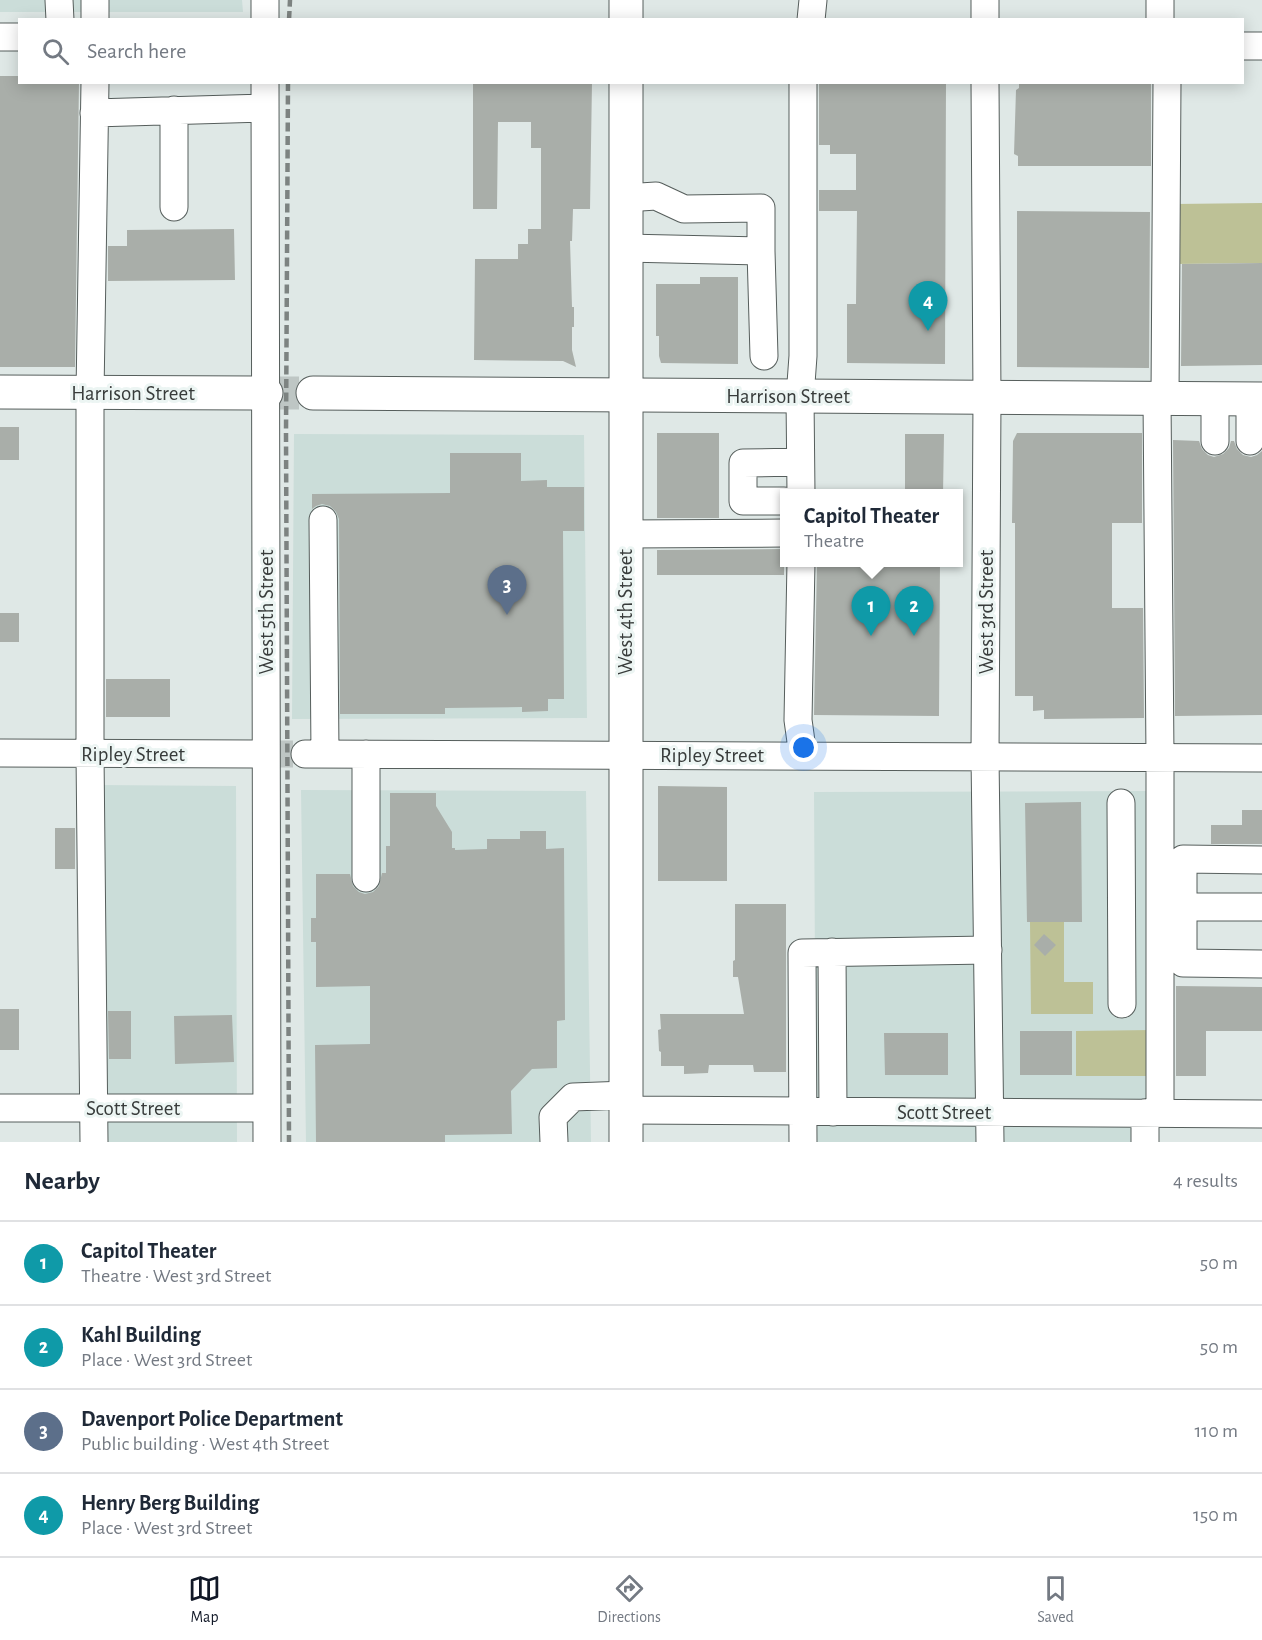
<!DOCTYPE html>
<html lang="en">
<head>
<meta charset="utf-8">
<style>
  :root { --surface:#fff; --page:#f2f2f3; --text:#1f2937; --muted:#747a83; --line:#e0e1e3; --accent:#111827 }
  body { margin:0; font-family:"Alegreya Sans",sans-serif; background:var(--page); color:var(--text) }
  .you { position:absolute; left:804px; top:748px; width:21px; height:21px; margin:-15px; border:4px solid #fff; border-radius:50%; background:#1a73e8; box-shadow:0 0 0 9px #1a73e833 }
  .badge { display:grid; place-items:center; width:39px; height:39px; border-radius:50%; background:var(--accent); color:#fff; font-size:20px; font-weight:700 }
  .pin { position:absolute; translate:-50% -50px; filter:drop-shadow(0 2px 3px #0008) }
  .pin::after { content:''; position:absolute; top:32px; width:21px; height:18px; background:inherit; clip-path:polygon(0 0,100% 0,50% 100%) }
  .popup { position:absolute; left:780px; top:489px; width:183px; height:78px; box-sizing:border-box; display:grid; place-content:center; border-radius:0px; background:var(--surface); filter:drop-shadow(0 2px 4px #0005); font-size:20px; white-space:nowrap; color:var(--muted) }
  .popup b { font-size:22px; color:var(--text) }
  .popup::after { content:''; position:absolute; left:50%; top:100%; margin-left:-12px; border:12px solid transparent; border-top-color:var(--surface) }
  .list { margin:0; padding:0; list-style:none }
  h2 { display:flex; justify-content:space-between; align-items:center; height:78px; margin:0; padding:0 24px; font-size:26px }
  h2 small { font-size:20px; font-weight:400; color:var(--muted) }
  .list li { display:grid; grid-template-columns:39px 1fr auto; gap:18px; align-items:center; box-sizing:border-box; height:84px; padding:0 24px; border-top:2px solid var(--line) }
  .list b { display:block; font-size:22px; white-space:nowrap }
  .list p { margin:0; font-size:20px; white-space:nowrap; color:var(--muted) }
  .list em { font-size:20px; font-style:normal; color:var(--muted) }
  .icon { flex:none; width:33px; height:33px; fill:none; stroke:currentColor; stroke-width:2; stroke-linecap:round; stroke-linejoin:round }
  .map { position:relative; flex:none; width:1262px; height:1142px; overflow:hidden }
  .search { position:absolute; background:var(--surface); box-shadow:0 3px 15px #0003; left:18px; right:18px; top:18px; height:66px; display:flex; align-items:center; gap:15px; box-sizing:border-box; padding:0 21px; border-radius:0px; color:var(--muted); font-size:22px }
  .sheet { height:414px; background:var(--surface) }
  nav { display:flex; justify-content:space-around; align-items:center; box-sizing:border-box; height:84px; border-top:2px solid var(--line); background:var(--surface); font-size:16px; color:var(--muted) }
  nav a { display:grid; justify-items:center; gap:3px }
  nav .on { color:var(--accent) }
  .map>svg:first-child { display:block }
  .built { fill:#cbddd9 }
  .green { fill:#bdc196 }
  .building { fill:#a9aea9 }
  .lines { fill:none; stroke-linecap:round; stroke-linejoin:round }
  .minor-tunnel { stroke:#bec6c4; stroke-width:27; stroke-dasharray:27 14; stroke-linecap:butt }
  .highway-tunnel { stroke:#bec6c4; stroke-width:33; stroke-dasharray:33 16; stroke-linecap:butt }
  .minor-casing { stroke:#565e5c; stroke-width:29 }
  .major-casing { stroke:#565e5c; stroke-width:35 }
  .highway-casing { stroke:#565e5c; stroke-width:35 }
  .minor { stroke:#fff; stroke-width:27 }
  .major { stroke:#fff; stroke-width:33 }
  .highway { stroke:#fff; stroke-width:33 }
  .rail { stroke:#7d8381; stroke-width:4.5; stroke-dasharray:9 4.5; stroke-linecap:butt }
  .labels { text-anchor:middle; stroke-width:6; stroke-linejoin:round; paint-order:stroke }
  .street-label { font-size:21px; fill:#383c3b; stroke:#ecf5f3 }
</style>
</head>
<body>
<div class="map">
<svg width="1262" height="1142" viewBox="0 0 1262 1142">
  <rect width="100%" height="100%" fill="#dfe8e6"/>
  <path class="built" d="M 0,0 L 242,0 L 243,12 L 0,12 Z
    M 294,434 L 584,435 L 587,718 L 292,719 Z
    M 98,785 L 236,786 L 237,1142 L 102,1142 Z
    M 301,790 L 586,791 L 591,1142 L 306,1142 Z
    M 1152,791 L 1153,1142 L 816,1142 L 814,792 Z"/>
  <path class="green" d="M 1262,203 L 1262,263 L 1175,264 L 1175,204 Z
    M 1030,922 L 1064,922 L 1064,982 L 1093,982 L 1093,1014 L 1031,1014 Z
    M 1152,1030 L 1152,1076 L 1076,1076 L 1076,1031 Z"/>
  <path class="building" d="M 0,76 L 20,76 L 20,82 L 79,82 L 75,367 L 0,367 Z
    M 473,82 L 592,82 L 590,209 L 573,209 L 572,241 L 570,241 L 572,307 L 574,307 L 574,327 L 572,327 L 572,350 L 576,367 L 563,361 L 474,360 L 475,259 L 518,259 L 518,244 L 528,244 L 528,229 L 541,229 L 541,148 L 531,148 L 531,122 L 498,122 L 497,209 L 473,209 Z
    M 819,82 L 946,82 L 945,364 L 847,363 L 847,304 L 856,304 L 857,211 L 819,211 L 819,190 L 856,190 L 856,154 L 830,154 L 830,145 L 819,145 Z
    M 1019,82 L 1151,82 L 1151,166 L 1018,166 L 1018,156 L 1014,154 L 1016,90 L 1019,88 Z
    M 1017,211 L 1150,212 L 1149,368 L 1017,367 Z
    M 234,229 L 235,280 L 108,281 L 108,246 L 127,246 L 127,230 Z
    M 1262,263 L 1262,365 L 1181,366 L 1182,264 Z
    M 700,277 L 738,277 L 738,364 L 661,363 L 659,356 L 659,336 L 656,336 L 656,284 L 700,284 Z
    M 0,427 L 19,427 L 19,460 L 0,460 Z
    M 657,433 L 719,433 L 719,518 L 657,518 Z
    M 1017,433 L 1142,433 L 1142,523 L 1112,523 L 1112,608 L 1143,608 L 1144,718 L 1044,719 L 1044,710 L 1033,711 L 1033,696 L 1015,696 L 1015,523 L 1012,523 L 1013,441 Z
    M 905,434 L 944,434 L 943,494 L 905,494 Z
    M 1173,440 L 1199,441 L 1202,449 L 1208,455 L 1214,457 L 1223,454 L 1229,448 L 1231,441 L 1234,441 L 1237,449 L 1243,455 L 1251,457 L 1257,455 L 1262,451 L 1262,715 L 1175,716 Z
    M 450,453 L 521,453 L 521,481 L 547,480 L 547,487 L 584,487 L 584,531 L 563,531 L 564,699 L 548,699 L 548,711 L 522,712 L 522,707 L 445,708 L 445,714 L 340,714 L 339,519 L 336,512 L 330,506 L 322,504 L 316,506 L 312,509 L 312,494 L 450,493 Z
    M 784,549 L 784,575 L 657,575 L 657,550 Z
    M 817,562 L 940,562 L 939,716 L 814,715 Z
    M 0,613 L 19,613 L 19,642 L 0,642 Z
    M 106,679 L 170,679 L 170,717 L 106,717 Z
    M 658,786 L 727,787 L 727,881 L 658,881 Z
    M 390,793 L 436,793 L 436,806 L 452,832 L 452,848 L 455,848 L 455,850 L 487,849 L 487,839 L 520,839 L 520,831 L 546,831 L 546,849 L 564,848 L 565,1020 L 557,1021 L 557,1068 L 532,1069 L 511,1091 L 512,1134 L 445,1135 L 445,1142 L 316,1142 L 315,1045 L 370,1044 L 370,986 L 316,987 L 316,942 L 311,942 L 311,918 L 316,918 L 316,874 L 350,874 L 353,886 L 359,892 L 365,894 L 373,892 L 379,886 L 382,873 L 386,873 L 386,846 L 390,846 Z
    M 1081,802 L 1082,922 L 1027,922 L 1025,803 Z
    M 1242,810 L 1262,810 L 1262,844 L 1211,844 L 1211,825 L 1242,825 Z
    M 55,828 L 75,828 L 75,869 L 55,869 Z
    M 735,904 L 786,904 L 786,1072 L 754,1072 L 753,1065 L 709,1065 L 708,1073 L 684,1074 L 684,1066 L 661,1066 L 661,1052 L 659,1051 L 658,1030 L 661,1029 L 660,1014 L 744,1014 L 738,977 L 733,977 L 733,961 L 735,960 Z
    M 1044,934 L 1056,945 L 1045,956 L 1034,945 Z
    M 1176,986 L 1262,987 L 1262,1031 L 1206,1031 L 1206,1076 L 1176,1076 Z
    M 0,1009 L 19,1009 L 19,1050 L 0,1050 Z
    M 108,1011 L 131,1011 L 131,1059 L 109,1059 Z
    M 232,1015 L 234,1062 L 175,1064 L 174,1016 Z
    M 1020,1031 L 1072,1031 L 1072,1075 L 1020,1075 Z
    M 884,1033 L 948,1033 L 948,1075 L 885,1075 Z"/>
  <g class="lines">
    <path class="minor-tunnel" d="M 266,754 L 305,754"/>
    <path class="highway-tunnel" d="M 266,393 L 313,393"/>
    <g class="minor-casing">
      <path id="minor" d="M 59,0 L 60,20
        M 265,0 L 265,20
        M 985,0 L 985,20
        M 95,20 L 95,0
        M 811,20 L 813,0
        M 1160,20 L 1160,0
        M 0,37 L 20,37
        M 1242,46 L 1262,46
        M 265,82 L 267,1142
        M 985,82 L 987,398 L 985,756 L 990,1142
        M 174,110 L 174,207
        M 94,113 L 265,108
        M 625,198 L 656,196 L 684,209 L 761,208 L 761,251
        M 625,248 L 761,251 L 764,356
        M 1157,398 L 1160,757 L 1160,1113
        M 1165,398 L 1167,82
        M 1215,399 L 1215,441
        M 1250,399 L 1250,441
        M 801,494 L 800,397 L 803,356 L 803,82
        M 784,501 L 743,501 L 743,463 L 800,462
        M 323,520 L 325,754
        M 625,534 L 784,533
        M 801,562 L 798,720 L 803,756
        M 0,753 L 266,754
        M 305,754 L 1262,758
        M 366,754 L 366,878
        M 1121,803 L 1122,1004
        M 1262,860 L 1183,859 L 1183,963 L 1262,964
        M 1183,907 L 1262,907
        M 832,952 L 833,1112
        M 0,1108 L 267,1108
        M 626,1110 L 1262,1114
        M 1145,1113 L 1145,1142
        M 94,1142 L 90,754 L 90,393 L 95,82
        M 554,1142 L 553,1117 L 573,1097 L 626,1095
        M 803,1142 L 802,953 L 988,950"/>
    </g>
    <g class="major-casing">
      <path id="major" d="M 626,20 L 626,0
        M 626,1142 L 626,82"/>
    </g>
    <g class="highway-casing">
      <path id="highway" d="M 0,392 L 266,393
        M 313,393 L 1262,399"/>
    </g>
    <use href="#minor" class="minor"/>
    <use href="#major" class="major"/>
    <use href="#highway" class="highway"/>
    <path class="rail" d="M 289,20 L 290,0
      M 288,82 L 286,434 L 289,1142"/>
  </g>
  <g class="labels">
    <g class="street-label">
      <text x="133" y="400">Harrison Street</text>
      <text x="788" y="403">Harrison Street</text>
      <text transform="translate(266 612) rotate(-90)" y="7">West 5th Street</text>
      <text transform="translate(625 612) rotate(-90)" y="7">West 4th Street</text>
      <text transform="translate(986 612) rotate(-90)" y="7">West 3rd Street</text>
      <text x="133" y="761">Ripley Street</text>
      <text x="712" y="762">Ripley Street</text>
      <text x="133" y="1115">Scott Street</text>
      <text x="944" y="1119">Scott Street</text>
    </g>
  </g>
</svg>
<div class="you"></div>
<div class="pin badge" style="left:871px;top:636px;background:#0f9aa8">1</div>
<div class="popup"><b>Capitol Theater</b>Theatre</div>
<div class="pin badge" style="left:914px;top:636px;background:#0f9aa8">2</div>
<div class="pin badge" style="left:507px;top:615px;background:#5c6f8a">3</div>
<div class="pin badge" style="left:928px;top:331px;background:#0f9aa8">4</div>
<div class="search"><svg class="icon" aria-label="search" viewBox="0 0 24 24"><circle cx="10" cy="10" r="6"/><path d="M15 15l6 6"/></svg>Search here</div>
</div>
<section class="sheet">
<h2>Nearby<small>4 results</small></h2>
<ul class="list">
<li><span class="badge" style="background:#0f9aa8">1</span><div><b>Capitol Theater</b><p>Theatre · West 3rd Street</p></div><em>50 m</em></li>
<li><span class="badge" style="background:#0f9aa8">2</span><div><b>Kahl Building</b><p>Place · West 3rd Street</p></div><em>50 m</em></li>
<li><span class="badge" style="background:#5c6f8a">3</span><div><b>Davenport Police Department</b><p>Public building · West 4th Street</p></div><em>110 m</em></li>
<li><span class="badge" style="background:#0f9aa8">4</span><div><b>Henry Berg Building</b><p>Place · West 3rd Street</p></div><em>150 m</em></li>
</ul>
</section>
<nav>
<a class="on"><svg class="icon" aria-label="map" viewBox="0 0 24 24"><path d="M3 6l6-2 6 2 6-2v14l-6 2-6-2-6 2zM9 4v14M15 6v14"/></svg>Map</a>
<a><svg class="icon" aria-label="directions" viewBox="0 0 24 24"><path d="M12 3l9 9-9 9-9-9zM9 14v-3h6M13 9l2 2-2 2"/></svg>Directions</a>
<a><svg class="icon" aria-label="saved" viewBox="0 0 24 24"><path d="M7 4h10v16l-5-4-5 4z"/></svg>Saved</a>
</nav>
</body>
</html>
